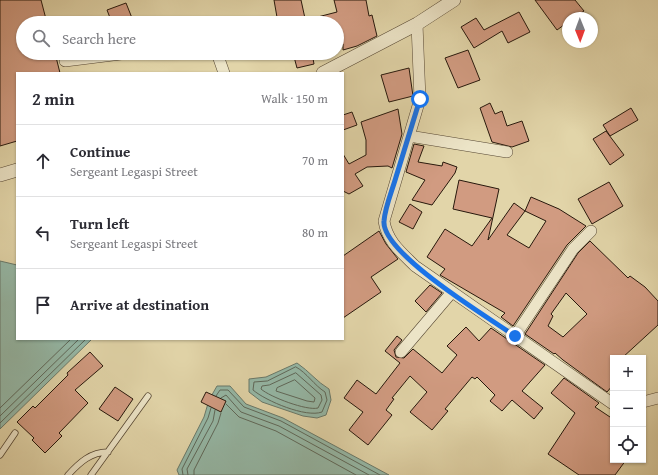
<!DOCTYPE html>
<html lang="en">
<head>
<meta charset="utf-8">
<style>
  :root { --surface:#fff; --page:#f7f7f7; --text:#2b2b33; --muted:#7c7c81; --line:#e1e1e2 }
  body { margin:0; font-family:"Gentium Book Plus",serif; background:var(--page); color:var(--text) }
  .controls { position:absolute; right:12px; bottom:12px; display:grid; overflow:hidden; border-radius:0px; box-shadow:0 1px 3px #0004 }
  .controls button { width:36px; height:36px; display:grid; place-items:center; padding:0; border:0; border-bottom:1px solid var(--line); background:var(--surface); color:var(--text); font:20px sans-serif }
  .compass { position:absolute; left:562px; top:12px; width:36px; height:36px; border-radius:50%; background:var(--surface); box-shadow:0 1px 3px #0004; rotate:179deg }
  .stop { position:absolute; width:12px; height:12px; margin:-9px; border:3px solid #1a73e8; border-radius:50%; background:#fff }
  .stop.end { background:#1a73e8; border-color:#fff; box-shadow:0 1px 4px #0008 }
  .list { margin:0; padding:0; list-style:none }
  h2 { display:flex; justify-content:space-between; align-items:center; height:52px; margin:0; padding:0 16px; font-size:17px }
  h2 small { font-size:13px; font-weight:400; color:var(--muted) }
  .list li { display:grid; grid-template-columns:26px 1fr auto; gap:12px; align-items:center; box-sizing:border-box; height:72px; padding:0 16px; border-top:1px solid var(--line) }
  .list b { display:block; font-size:15px; white-space:nowrap }
  .list p { margin:0; font-size:13px; white-space:nowrap; color:var(--muted) }
  .list em { font-size:13px; font-style:normal; color:var(--muted) }
  .icon { flex:none; width:22px; height:22px; fill:none; stroke:currentColor; stroke-width:2; stroke-linecap:round; stroke-linejoin:round }
  .map { position:relative; flex:none; width:658px; height:475px; overflow:hidden }
  .search { position:absolute; background:var(--surface); box-shadow:0 1px 3px #0004; left:16px; top:16px; width:328px; height:44px; display:flex; align-items:center; gap:10px; box-sizing:border-box; padding:0 14px; border-radius:22px; color:var(--muted); font-size:15px }
  .panel { position:absolute; background:var(--surface); box-shadow:0 1px 3px #0004; left:16px; top:72px; width:328px; height:268px; border-radius:0px }
  .map>svg:first-child { display:block }
  .water { fill:#95b9a8; stroke:#69796a }
  .lines { fill:none; stroke-linecap:round; stroke-linejoin:round }
  .shore { stroke:#5e685a; stroke-width:1 }
  .building { fill:#d19b81; stroke:#27180c; fill-rule:evenodd }
  .service-casing { stroke:#564733; stroke-width:7 }
  .minor-casing { stroke:#564733; stroke-width:12 }
  .tertiary-casing { stroke:#564733; stroke-width:14 }
  .service { stroke:#ece4c7; stroke-width:5.5 }
  .minor { stroke:#ece4c7; stroke-width:11 }
  .tertiary { stroke:#ece4c7; stroke-width:13 }
  .route { stroke:#1a73e8; stroke-width:5 }
</style>
</head>
<body>
<div class="map">
<svg width="658" height="475" viewBox="0 0 658 475">
  <rect width="100%" height="100%" fill="#e2d5a9"/>
  <filter id="stains"><feTurbulence type="fractalNoise" baseFrequency=".005" numOctaves="4"/><feColorMatrix values="0 0 0 0 .2 0 0 0 0 .09 0 0 0 0 .02 0 0 0 .5 -.17"/></filter>
  <radialGradient id="worn" r=".72"><stop offset=".6" stop-color="#630" stop-opacity="0"/><stop offset="1" stop-color="#630" stop-opacity=".3"/></radialGradient>
  <path class="water" d="M 0,261 L 17,265 L 17,339 L 92,339 L 0,429 Z
    M 297,363 C 309,371 317,382 329,389 L 331,400 L 326,415 L 317,418 L 303,416 L 262,402 L 249,392 L 249,379 L 266,377 Z
    M 217,386 L 230,386 L 246,404 L 283,418 L 389,475 L 179,475 L 177,470 L 204,417 L 209,400 Z"/>
  <g class="lines">
    <path class="shore" d="M 296,367 C 307,373 314,385 325,392 L 327,400 L 322,412 C 306,418 266,401 253,390 L 254,382 L 267,381 Z
      M 296,373 L 321,395 L 322,400 L 318,408 C 307,411 270,397 261,389 L 262,386 L 269,385 Z
      M 295,380 L 315,398 L 314,402 L 307,401 L 276,391 L 277,388 Z
      M 216,396 L 220,390 L 228,390 L 244,407 L 281,421 L 380,475
      M 221,398 L 226,395 L 241,412 L 279,426 L 369,475
      M 226,404 L 239,417 L 276,431 L 356,475
      M 0,408 L 71,339
      M 0,416 L 79,339
      M 0,423 L 86,339
      M 183,475 L 182,469 L 208,418 L 211,408
      M 188,475 L 187,469 L 213,421 L 215,410
      M 194,475 L 194,470 L 218,423 L 221,413"/>
  </g>
  <path class="building" d="M 0,0 L 41,0 L 47,23 L 23,23 L 23,53 L 55,53 L 60,73 L 17,73 L 17,141 L 0,146 Z
    M 274,0 L 301,0 L 306,23 L 278,23 Z
    M 334,0 L 366,0 L 369,16 L 372,15 L 377,36 L 357,46 L 343,50 L 343,44 L 337,45 L 337,23 L 310,23 L 310,19 L 337,12 Z
    M 535,0 L 575,0 L 584,11 L 574,18 L 568,18 L 568,22 L 557,30 Z
    M 126,3 L 134,23 L 112,23 L 107,10 Z
    M 519,12 L 530,32 L 508,43 L 502,31 L 474,48 L 461,27 L 476,18 L 484,30 Z
    M 468,50 L 480,80 L 458,88 L 445,58 Z
    M 293,53 L 312,53 L 314,64 L 297,68 Z
    M 409,68 L 413,96 L 389,102 L 381,75 Z
    M 490,103 L 495,114 L 502,111 L 507,126 L 522,121 L 529,141 L 512,147 L 492,142 L 480,108 Z
    M 631,108 L 638,120 L 610,136 L 603,125 Z
    M 398,109 L 402,134 L 392,168 L 388,166 L 367,167 L 355,174 L 363,186 L 349,194 L 343,191 L 343,154 L 349,164 L 366,155 L 366,140 L 361,122 Z
    M 352,112 L 357,125 L 343,130 L 343,115 Z
    M 606,131 L 624,155 L 610,165 L 593,139 Z
    M 414,144 L 424,146 L 418,162 L 442,166 L 443,162 L 457,167 L 455,173 L 432,205 L 412,200 L 425,180 L 406,172 Z
    M 459,180 L 499,189 L 488,240 L 514,203 L 525,211 L 531,197 L 559,209 L 586,226 L 567,245 L 513,326 L 501,317 L 505,313 L 440,275 L 445,269 L 427,257 L 445,229 L 472,246 L 492,218 L 453,209 ZM 525,211 L 546,221 L 529,248 L 507,235 Z
    M 609,182 L 623,206 L 592,224 L 578,199 Z
    M 410,204 L 422,212 L 413,229 L 399,222 Z
    M 379,231 L 386,244 L 398,259 L 371,277 L 381,292 L 343,318 L 343,256 Z
    M 590,241 L 628,278 L 630,276 L 645,287 L 658,301 L 658,325 L 622,358 L 613,358 L 613,385 L 607,392 L 563,360 L 555,353 L 554,354 L 525,334 L 578,253 ZM 566,293 L 587,314 L 563,337 L 548,326 L 553,316 L 551,314 Z
    M 430,285 L 442,293 L 426,312 L 415,301 Z
    M 466,327 L 479,341 L 491,328 L 545,365 L 522,391 L 543,408 L 534,419 L 512,400 L 502,411 L 490,401 L 495,395 L 477,377 L 475,379 L 472,377 L 445,409 L 448,411 L 432,430 L 410,412 L 427,392 L 410,376 L 392,398 L 394,399 L 386,410 L 392,415 L 368,445 L 349,430 L 363,412 L 344,398 L 357,380 L 376,394 L 400,363 L 385,351 L 397,336 L 402,340 L 394,350 L 396,357 L 404,358 L 413,349 L 442,373 L 457,355 L 447,346 Z
    M 90,352 L 103,366 L 75,390 L 88,403 L 59,433 L 62,436 L 45,453 L 32,440 L 34,438 L 17,422 L 33,406 L 35,408 L 68,375 L 67,373 Z
    M 564,378 L 599,403 L 595,407 L 613,419 L 613,460 L 626,460 L 615,475 L 579,475 L 548,454 L 575,413 L 551,393 Z
    M 115,387 L 133,399 L 118,421 L 99,409 Z
    M 206,392 L 226,401 L 221,412 L 201,402 Z"/>
  <g class="lines">
    <g class="service-casing">
      <path id="service" d="M 0,455 L 15,433
        M 68,475 C 80,462 91,452 108,452
        M 91,475 L 148,396"/>
    </g>
    <g class="minor-casing">
      <path id="minor" d="M 417,24 L 420,99 L 384,221 C 387,241 401,252 415,266 L 613,404
        M 217,53 L 224,73
        M 65,61 L 129,53
        M 409,136 L 507,152
        M 515,336 L 573,249 L 591,231
        M 401,352 L 452,292
        M 643,402 L 658,398"/>
    </g>
    <g class="tertiary-casing">
      <path id="tertiary" d="M 323,73 L 417,24 L 454,0
        M 0,175 L 17,170"/>
    </g>
    <use href="#service" class="service"/>
    <use href="#minor" class="minor"/>
    <use href="#tertiary" class="tertiary"/>
  </g>
  <g class="lines">
    <path class="route" d="M 420,99 C 412,125 404,151 396,177 C 392,191 385,207 384,221 C 381,253 489,318 515,336"/>
  </g>
  <rect width="100%" height="100%" filter="url(#stains)"/>
  <rect width="100%" height="100%" fill="url(#worn)"/>
</svg>
<div class="controls">
<button>+</button>
<button>−</button>
<button><svg class="icon" aria-label="locate" viewBox="0 0 24 24"><circle cx="12" cy="12" r="6"/><path d="M12 2v4M12 18v4M2 12h4M18 12h4"/></svg></button>
</div>
<svg class="compass" viewBox="-18 -18 36 36"><path d="M0-13l5 13h-10z" fill="#e53935"/><path d="M0 13l5-13h-10z" fill="#7c7c81"/></svg>
<div class="stop" style="left:420px;top:99px"></div>
<div class="stop end" style="left:515px;top:336px"></div>
<div class="search"><svg class="icon" aria-label="search" viewBox="0 0 24 24"><circle cx="10" cy="10" r="6"/><path d="M15 15l6 6"/></svg>Search here</div>
<section class="panel">
<h2>2 min<small>Walk · 150 m</small></h2>
<ul class="list">
<li><svg class="icon" aria-label="ahead" viewBox="0 0 24 24"><path d="M12 20V5M6 11l6-6 6 6"/></svg><div><b>Continue</b><p>Sergeant Legaspi Street</p></div><em>70 m</em></li>
<li><svg class="icon" aria-label="left" viewBox="0 0 24 24"><path d="M17 20v-9H6M10 6l-5 5 5 5"/></svg><div><b>Turn left</b><p>Sergeant Legaspi Street</p></div><em>80 m</em></li>
<li><svg class="icon" aria-label="arrive" viewBox="0 0 24 24"><path d="M6 21V4h12l-3 4 3 4H6"/></svg><div><b>Arrive at destination</b></div></li>
</ul>
</section>
</div>
</body>
</html>
